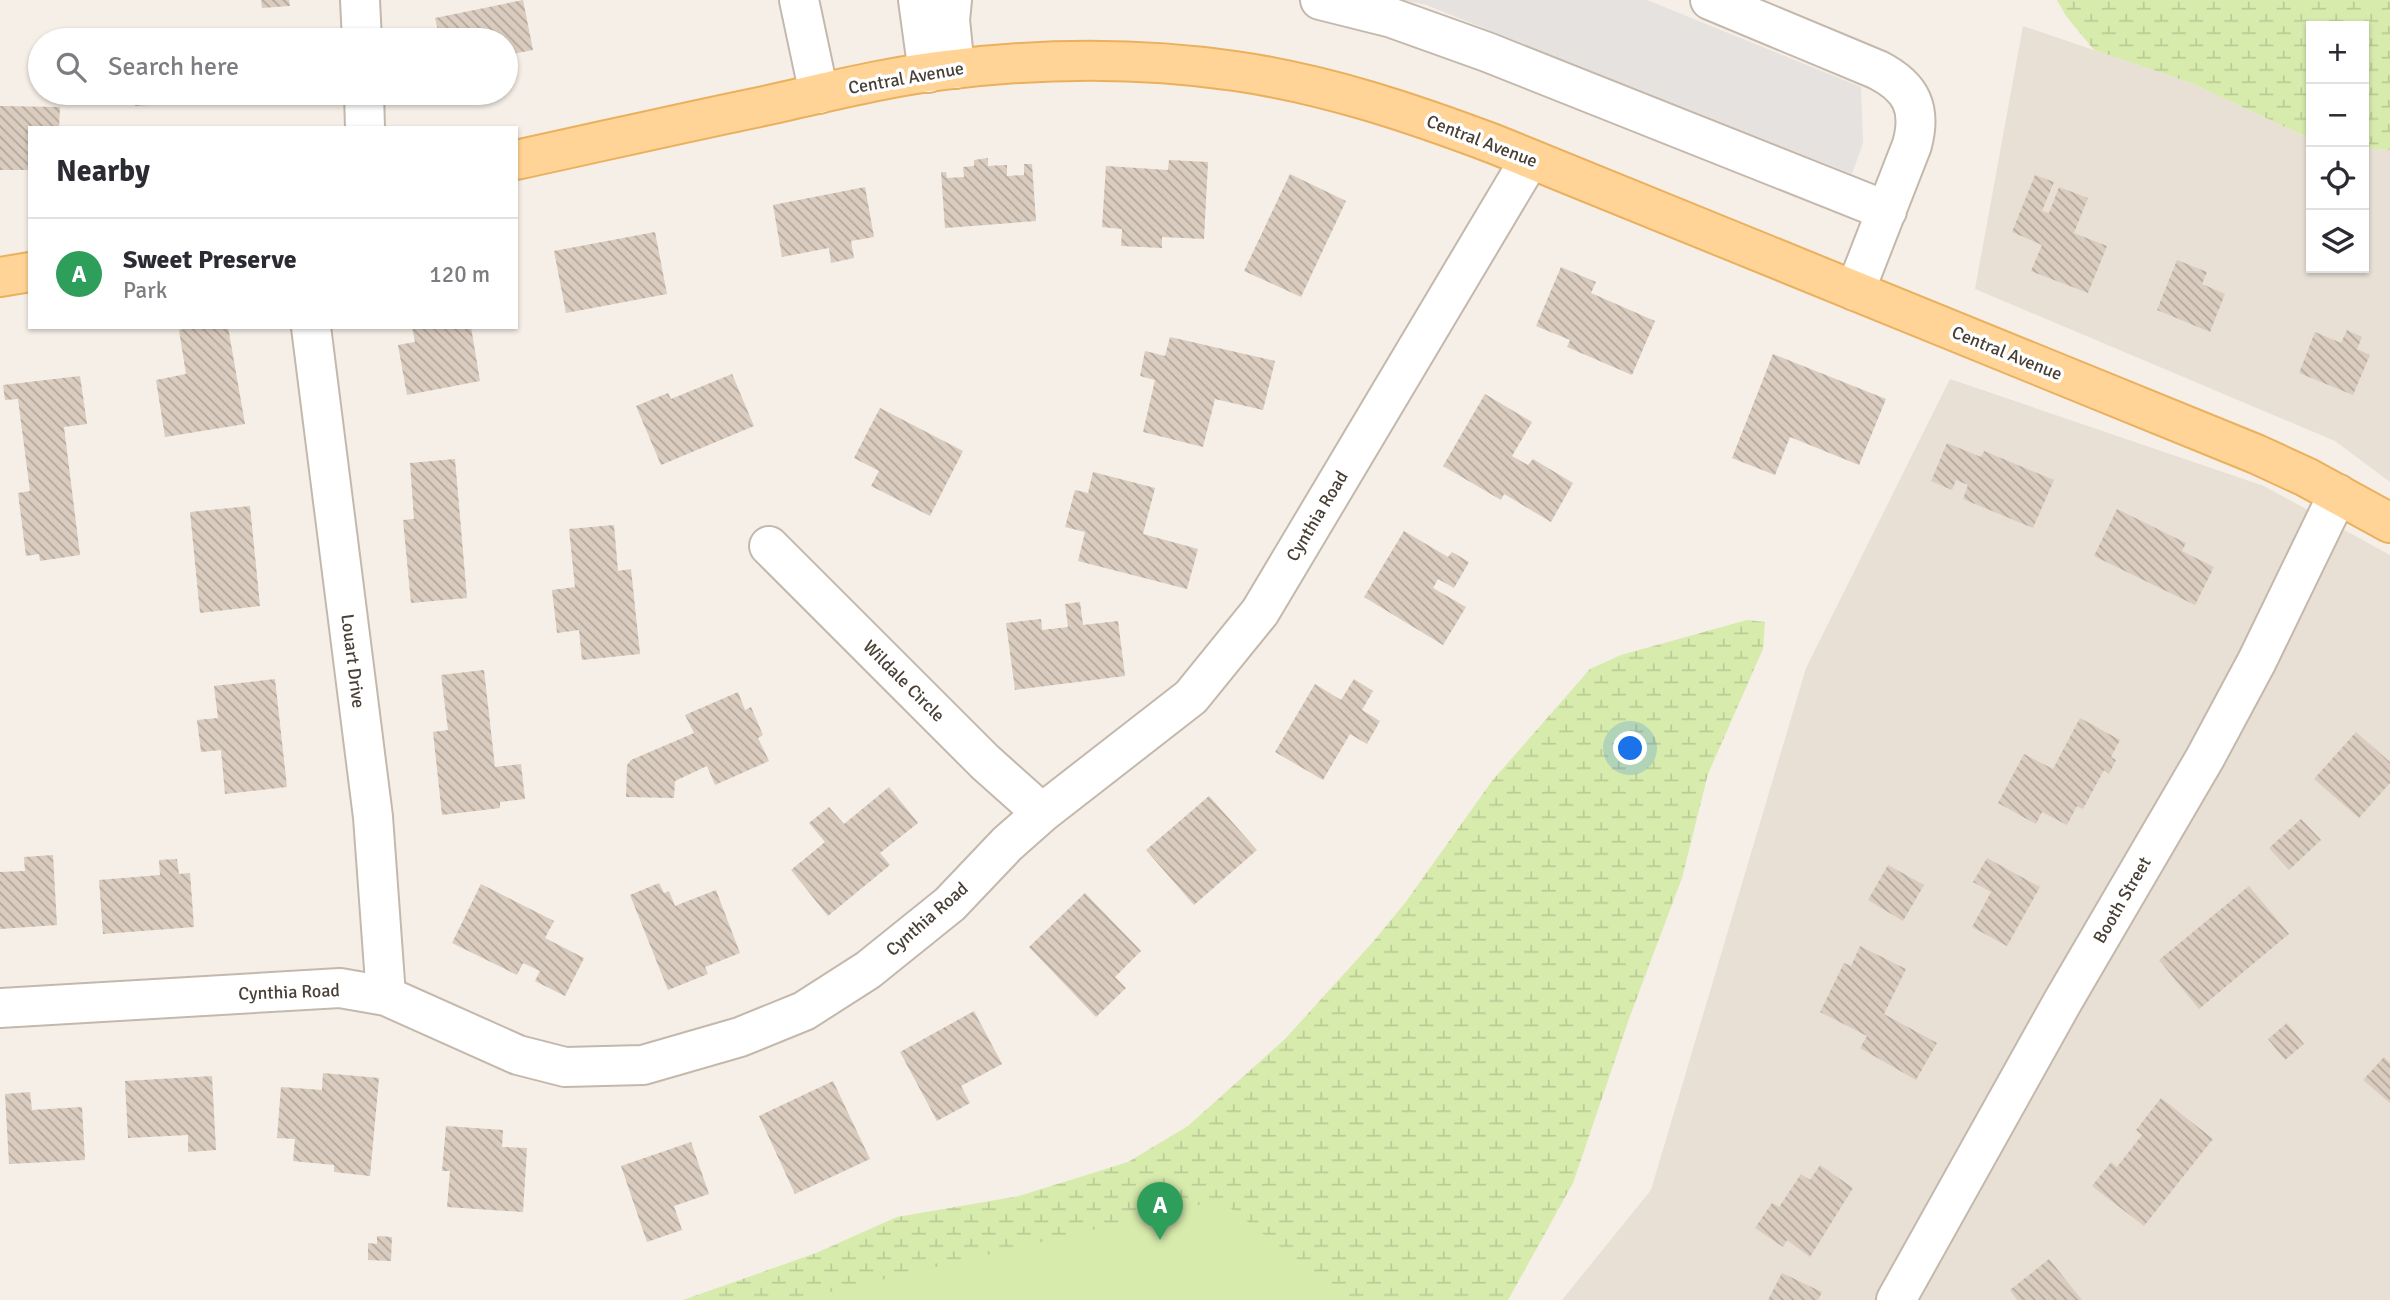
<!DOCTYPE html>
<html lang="en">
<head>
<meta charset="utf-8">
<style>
  :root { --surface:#fff; --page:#f2f2f3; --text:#2b2b33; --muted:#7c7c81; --line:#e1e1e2; --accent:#ff1b14 }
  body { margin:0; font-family:Signika,sans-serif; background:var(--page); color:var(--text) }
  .controls { position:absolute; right:21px; top:21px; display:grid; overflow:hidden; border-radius:0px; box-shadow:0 2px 5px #0004 }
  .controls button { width:63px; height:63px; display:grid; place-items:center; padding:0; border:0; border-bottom:2px solid var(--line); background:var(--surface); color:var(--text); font:35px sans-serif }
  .you { position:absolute; left:1631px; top:749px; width:24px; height:24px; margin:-18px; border:5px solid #fff; border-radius:50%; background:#1a73e8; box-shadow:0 0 0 10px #1a73e833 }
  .badge { display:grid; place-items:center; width:46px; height:46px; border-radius:50%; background:var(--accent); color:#fff; font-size:23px; font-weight:700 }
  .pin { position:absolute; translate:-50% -58px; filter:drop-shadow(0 2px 4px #0008) }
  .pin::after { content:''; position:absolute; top:37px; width:24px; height:21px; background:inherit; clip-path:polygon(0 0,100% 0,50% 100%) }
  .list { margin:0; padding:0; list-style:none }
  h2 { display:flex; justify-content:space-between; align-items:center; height:91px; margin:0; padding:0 28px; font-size:30px }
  h2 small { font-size:23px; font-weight:400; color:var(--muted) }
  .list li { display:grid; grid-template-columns:46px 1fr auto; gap:21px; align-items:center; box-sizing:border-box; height:112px; padding:0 28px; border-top:2px solid var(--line) }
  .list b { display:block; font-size:26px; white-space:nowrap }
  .list p { margin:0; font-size:23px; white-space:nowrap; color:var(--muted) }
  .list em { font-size:23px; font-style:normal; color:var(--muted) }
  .icon { flex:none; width:38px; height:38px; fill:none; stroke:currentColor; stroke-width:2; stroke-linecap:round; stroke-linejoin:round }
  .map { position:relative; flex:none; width:2390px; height:1300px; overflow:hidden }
  .search { position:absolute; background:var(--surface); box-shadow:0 2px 5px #0004; left:28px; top:28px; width:490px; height:77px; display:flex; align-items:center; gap:18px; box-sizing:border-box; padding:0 24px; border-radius:38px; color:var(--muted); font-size:26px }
  .panel { position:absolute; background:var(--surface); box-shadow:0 2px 5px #0004; left:28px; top:126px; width:490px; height:203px; border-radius:0px }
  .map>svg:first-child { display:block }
  .residential { fill:#e9e0d5 }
  .wetland { fill:url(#wetland-marsh) }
  .park { fill:#d7ebad }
  .parking { fill:#e5e2df }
  .building { fill:url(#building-back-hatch) }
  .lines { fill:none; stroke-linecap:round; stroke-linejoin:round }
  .minor-casing { stroke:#c4b8ac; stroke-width:42 }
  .major-casing { stroke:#ebb05e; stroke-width:42 }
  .minor { stroke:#fff; stroke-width:38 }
  .major { stroke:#ffd496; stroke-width:38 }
  .labels { text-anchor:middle; stroke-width:7; stroke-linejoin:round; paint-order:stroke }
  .street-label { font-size:18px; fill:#483f35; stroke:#fff }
</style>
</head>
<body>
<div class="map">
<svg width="2390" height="1300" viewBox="0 0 2390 1300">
  <defs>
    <pattern id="wetland-marsh" width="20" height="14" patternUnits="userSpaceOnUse" patternTransform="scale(1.75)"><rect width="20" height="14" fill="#d7ebad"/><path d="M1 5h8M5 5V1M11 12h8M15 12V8" fill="none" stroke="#bacb95"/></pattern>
    <pattern id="building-back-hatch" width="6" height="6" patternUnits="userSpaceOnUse" patternTransform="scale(1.75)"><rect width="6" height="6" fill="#daccbf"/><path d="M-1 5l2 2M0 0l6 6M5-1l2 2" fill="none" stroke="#b3a79c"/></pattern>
  </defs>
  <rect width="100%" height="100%" fill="#f5efe7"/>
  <path class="residential" d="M 2023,26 L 2191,83 L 2311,139 L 2311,268 L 2364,268 L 2364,148 L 2390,150 L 2390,482 L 2335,441 L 1975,289 Z
    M 1950,379 L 2264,486 L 2390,555 L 2390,1300 L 1562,1300 L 1651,1190 L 1806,668 Z"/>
  <path class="wetland" d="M 2057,0 L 2390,0 L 2390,150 L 2364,148 L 2364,26 L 2311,26 L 2311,139 L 2191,83 L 2094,50 L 2066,16 Z
    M 1747,620 L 1765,622 L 1763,649 L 1708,774 L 1682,878 L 1630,1016 L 1573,1183 L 1508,1300 L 683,1300 L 816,1253 L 897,1217 L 1019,1196 L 1128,1162 L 1188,1126 L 1285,1039 L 1372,943 L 1405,903 L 1492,781 L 1590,669 L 1621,655 Z"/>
  <path class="park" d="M 1220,1200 L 1321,1279 L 1341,1300 L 796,1300 Z"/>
  <path class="parking" d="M 1403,0 L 1647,0 L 1861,87 L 1863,143 L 1852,174 L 1426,5 Z"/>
  <path class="building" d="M 261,0 L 289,0 L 290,6 L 262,8 Z
    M 523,0 L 533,50 L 506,55 L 506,40 L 440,40 L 435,18 Z
    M 134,93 L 191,93 L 191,102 L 135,106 Z
    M 0,106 L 60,107 L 59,128 L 30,128 L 30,170 L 0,170 Z
    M 988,158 L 988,166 L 1007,165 L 1007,176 L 1024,175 L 1024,164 L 1032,164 L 1036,221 L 945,228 L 941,172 L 946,172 L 947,178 L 964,177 L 963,167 L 974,166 L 974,160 Z
    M 1169,160 L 1208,162 L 1204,239 L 1162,237 L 1162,248 L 1121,246 L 1122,229 L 1102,227 L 1106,166 L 1168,170 Z
    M 1290,174 L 1346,201 L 1301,297 L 1244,271 Z
    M 2035,175 L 2054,182 L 2042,211 L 2049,213 L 2059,187 L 2088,198 L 2074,233 L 2107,246 L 2088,293 L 2031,271 L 2042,245 L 2012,232 Z
    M 865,187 L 874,237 L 851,241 L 854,258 L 831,263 L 829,248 L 782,257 L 773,205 Z
    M 655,232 L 667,294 L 566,313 L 554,251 Z
    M 2177,260 L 2207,272 L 2202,284 L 2225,294 L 2210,332 L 2157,310 Z
    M 1561,267 L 1596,282 L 1591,293 L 1655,321 L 1632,375 L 1567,347 L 1570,340 L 1536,326 Z
    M 195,327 L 228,327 L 245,424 L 165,437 L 156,380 L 186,374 L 179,330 Z
    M 412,327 L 471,327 L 480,381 L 407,395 L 398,345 L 415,342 Z
    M 2347,330 L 2362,337 L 2357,349 L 2370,355 L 2353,395 L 2299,373 L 2315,332 L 2341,343 Z
    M 1170,337 L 1275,361 L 1263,410 L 1215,399 L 1203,447 L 1143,432 L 1155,380 L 1140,376 L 1145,351 L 1165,356 Z
    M 1773,354 L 1886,399 L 1859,465 L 1790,437 L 1775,475 L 1732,458 Z
    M 732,374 L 754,426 L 661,465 L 636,406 L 668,393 L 671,399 Z
    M 80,376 L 87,424 L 64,427 L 80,555 L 40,561 L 39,554 L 26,556 L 18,493 L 30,491 L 18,399 L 5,400 L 3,385 Z
    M 1485,394 L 1532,422 L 1512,456 L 1528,465 L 1533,459 L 1573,483 L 1551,522 L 1504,494 L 1501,500 L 1443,466 Z
    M 880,408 L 963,451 L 930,516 L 871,486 L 879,471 L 854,458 Z
    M 1947,443 L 1981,457 L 1984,451 L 2054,480 L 2033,528 L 1963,499 L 1968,485 L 1956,480 L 1952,490 L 1931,481 Z
    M 455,459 L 467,598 L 411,603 L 403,520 L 414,519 L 410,463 Z
    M 1093,472 L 1155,488 L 1143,534 L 1198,549 L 1187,589 L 1078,561 L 1085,532 L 1065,527 L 1075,490 L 1088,493 Z
    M 250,506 L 260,606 L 200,613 L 190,512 Z
    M 2117,509 L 2186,543 L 2182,551 L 2214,567 L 2195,605 L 2094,556 Z
    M 614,525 L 618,571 L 631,569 L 640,654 L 582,660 L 579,630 L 557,633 L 552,590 L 575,587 L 569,529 Z
    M 1404,531 L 1448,557 L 1452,552 L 1469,562 L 1454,588 L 1438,579 L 1433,588 L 1466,607 L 1443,645 L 1364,597 Z
    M 1080,602 L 1083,625 L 1118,621 L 1125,676 L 1015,690 L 1006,623 L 1041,619 L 1042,630 L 1068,627 L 1065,604 Z
    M 484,670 L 495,767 L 521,764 L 525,799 L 500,802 L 500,808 L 442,815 L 433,732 L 448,730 L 441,675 Z
    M 275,679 L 287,787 L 225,794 L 221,750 L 201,752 L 197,720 L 218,718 L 214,686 Z
    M 1354,679 L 1373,691 L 1362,710 L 1380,721 L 1367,744 L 1350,734 L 1323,780 L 1275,752 L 1315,684 L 1341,700 Z
    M 738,692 L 745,710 L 751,707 L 763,735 L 758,738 L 769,761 L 715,785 L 707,766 L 675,781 L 674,798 L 626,797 L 627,765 L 631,760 L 694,733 L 685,715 Z
    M 2080,718 L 2120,740 L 2111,757 L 2116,760 L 2109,774 L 2104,770 L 2083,809 L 2077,806 L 2067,825 L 2042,812 L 2036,824 L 1998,803 L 2024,754 L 2053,769 Z
    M 2356,732 L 2390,762 L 2390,783 L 2359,818 L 2314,779 Z
    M 889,787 L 918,823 L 880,853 L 890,865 L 828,916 L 791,870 L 825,842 L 809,823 L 829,807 L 844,824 Z
    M 1209,796 L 1257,850 L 1194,905 L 1146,850 Z
    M 2301,819 L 2321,840 L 2289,870 L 2269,848 Z
    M 53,855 L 57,925 L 0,929 L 0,872 L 25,871 L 24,857 Z
    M 1987,858 L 2040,887 L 2007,946 L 1972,927 L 1991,892 L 1973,882 Z
    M 177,859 L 179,874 L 190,873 L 194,927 L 103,934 L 99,880 L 160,875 L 159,860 Z
    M 1888,865 L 1924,885 L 1903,921 L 1868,900 Z
    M 659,883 L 664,893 L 669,891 L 675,906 L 716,890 L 740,953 L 705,967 L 708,974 L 668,990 L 630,895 Z
    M 481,884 L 554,921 L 545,938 L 584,958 L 565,996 L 535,981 L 540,971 L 523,963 L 517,975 L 452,943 Z
    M 2249,886 L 2289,934 L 2199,1009 L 2159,960 Z
    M 1085,893 L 1141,951 L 1115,977 L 1126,988 L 1096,1017 L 1029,947 Z
    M 1860,946 L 1906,969 L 1884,1014 L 1937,1043 L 1916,1080 L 1860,1048 L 1867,1036 L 1820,1012 L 1844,963 L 1851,966 Z
    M 974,1011 L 1002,1064 L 961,1086 L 970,1103 L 937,1121 L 900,1052 Z
    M 2287,1023 L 2304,1044 L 2285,1060 L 2268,1039 Z
    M 2384,1057 L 2390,1063 L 2390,1103 L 2363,1080 Z
    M 323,1073 L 379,1078 L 370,1176 L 334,1172 L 334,1165 L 293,1161 L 295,1139 L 277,1138 L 281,1087 L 322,1090 Z
    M 212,1076 L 216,1150 L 188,1152 L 188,1135 L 128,1138 L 125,1081 Z
    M 833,1081 L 870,1159 L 795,1194 L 759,1116 Z
    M 30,1092 L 32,1110 L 82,1107 L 85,1160 L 9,1164 L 5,1094 Z
    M 2161,1098 L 2213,1139 L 2144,1226 L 2092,1186 L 2111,1162 L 2117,1167 L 2142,1135 L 2136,1130 Z
    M 446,1126 L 503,1130 L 502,1147 L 527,1148 L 523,1212 L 447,1207 L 450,1171 L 442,1171 Z
    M 691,1142 L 709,1194 L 674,1206 L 682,1230 L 647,1242 L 621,1166 Z
    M 1820,1165 L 1853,1188 L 1810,1257 L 1787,1240 L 1783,1247 L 1755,1228 L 1772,1203 L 1779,1207 L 1801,1174 L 1810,1180 Z
    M 377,1236 L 392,1237 L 391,1261 L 368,1260 L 368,1243 L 377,1244 Z
    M 2049,1259 L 2082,1300 L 2017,1300 L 2010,1290 Z
    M 1782,1273 L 1822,1292 L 1818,1300 L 1768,1300 Z"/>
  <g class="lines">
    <g class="minor-casing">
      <path id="minor" d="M 360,0 L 362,40
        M 799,0 L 819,94
        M 918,0 L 928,73
        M 952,0 L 950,20 L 955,69
        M 1320,0 L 1392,18 L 1487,52 L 1887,211
        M 1710,0 L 1878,70 C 1911,87 1922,108 1912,145 L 1855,291
        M 364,93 L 365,128
        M 311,327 L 373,817 L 386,996
        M 769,546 L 985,762 L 1042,813
        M 0,1008 L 340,988 L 386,996 L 518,1055 L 565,1067 L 643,1065 L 740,1037 L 804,1011 L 868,970 L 950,904 L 1007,844 L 1042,813 L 1191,697 L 1260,612 L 1530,159
        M 1896,1300 L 2063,1001 L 2205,758 L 2257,661 L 2338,494"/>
    </g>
    <g class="major-casing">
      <path id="major" d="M 516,160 C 599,142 681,123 764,106 C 824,93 885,77 945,70 C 1041,58 1139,57 1235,71 C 1325,84 1409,112 1494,144 L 2256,454 L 2306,477 L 2390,523
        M 0,277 L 30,272"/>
    </g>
    <use href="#minor" class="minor"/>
    <use href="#major" class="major"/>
  </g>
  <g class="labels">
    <g class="street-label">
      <text transform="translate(906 78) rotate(-10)" y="6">Central Avenue</text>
      <text transform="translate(1482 141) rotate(21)" y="6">Central Avenue</text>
      <text transform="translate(2007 353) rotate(22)" y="6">Central Avenue</text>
      <text transform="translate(1317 516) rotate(-59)" y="6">Cynthia Road</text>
      <text transform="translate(353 661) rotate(83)" y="6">Louart Drive</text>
      <text transform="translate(904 681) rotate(45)" y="6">Wildale Circle</text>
      <text transform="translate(2122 900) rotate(-60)" y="6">Booth Street</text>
      <text transform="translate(927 919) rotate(-41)" y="6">Cynthia Road</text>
      <text transform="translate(289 992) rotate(-2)" y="6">Cynthia Road</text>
    </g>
  </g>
</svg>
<div class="controls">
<button>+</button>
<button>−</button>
<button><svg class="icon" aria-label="locate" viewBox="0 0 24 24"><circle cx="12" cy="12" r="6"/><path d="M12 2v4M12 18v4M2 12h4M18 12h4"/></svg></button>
<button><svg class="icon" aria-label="layers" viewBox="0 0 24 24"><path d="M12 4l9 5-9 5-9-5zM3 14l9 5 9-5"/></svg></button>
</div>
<div class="you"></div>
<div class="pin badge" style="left:1160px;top:1240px;background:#2e9e5b">A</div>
<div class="search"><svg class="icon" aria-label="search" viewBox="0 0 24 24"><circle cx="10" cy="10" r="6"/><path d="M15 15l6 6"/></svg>Search here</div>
<section class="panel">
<h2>Nearby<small></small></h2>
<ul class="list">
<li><span class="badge" style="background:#2e9e5b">A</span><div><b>Sweet Preserve</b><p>Park</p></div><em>120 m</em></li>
</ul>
</section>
</div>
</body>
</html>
